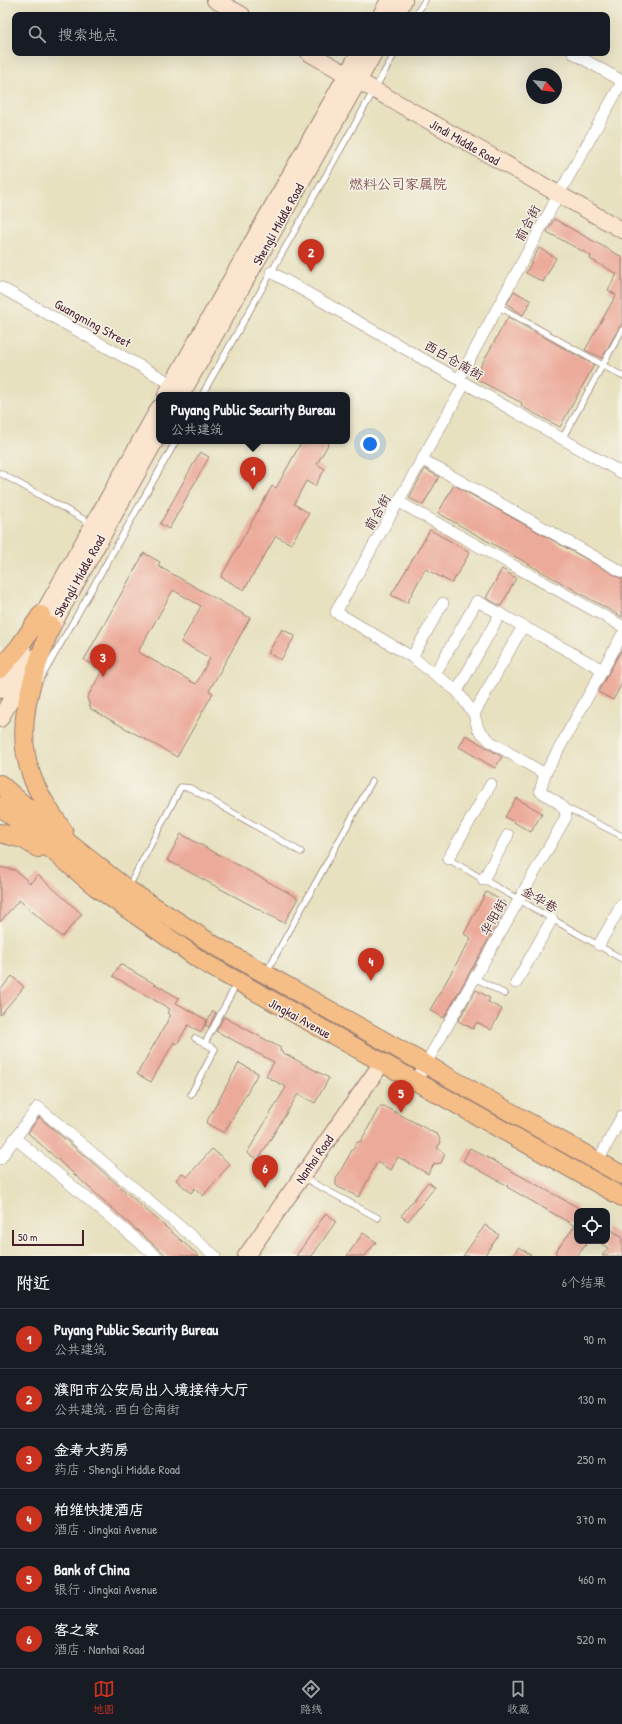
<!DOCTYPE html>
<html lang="zh">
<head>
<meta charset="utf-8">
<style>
  :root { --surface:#171b24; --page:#20242c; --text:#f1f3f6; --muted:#9ea1a6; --line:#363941; --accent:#c8321e }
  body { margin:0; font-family:"Patrick Hand","LXGW WenKai TC",sans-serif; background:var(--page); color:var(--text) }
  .controls { position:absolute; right:12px; bottom:12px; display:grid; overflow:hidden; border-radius:8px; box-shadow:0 4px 16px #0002 }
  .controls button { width:36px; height:36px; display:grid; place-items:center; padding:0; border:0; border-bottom:1px solid var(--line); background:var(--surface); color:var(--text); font:20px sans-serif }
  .compass { position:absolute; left:526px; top:68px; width:36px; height:36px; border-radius:50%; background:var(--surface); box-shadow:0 4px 16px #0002; rotate:117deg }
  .scale { position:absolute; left:12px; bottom:10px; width:72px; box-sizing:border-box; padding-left:4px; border:2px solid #4a1f2b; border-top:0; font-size:11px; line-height:14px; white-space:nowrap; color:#4a1f2b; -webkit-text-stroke:3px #f7f3e8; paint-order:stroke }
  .you { position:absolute; left:370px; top:444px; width:14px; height:14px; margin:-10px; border:3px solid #fff; border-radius:50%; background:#1a73e8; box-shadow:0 0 0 6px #1a73e833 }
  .badge { display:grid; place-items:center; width:26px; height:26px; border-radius:50%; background:var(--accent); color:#fff; font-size:13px; font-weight:700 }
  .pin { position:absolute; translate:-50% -33px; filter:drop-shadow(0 1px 2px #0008) }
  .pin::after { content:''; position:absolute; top:21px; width:14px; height:12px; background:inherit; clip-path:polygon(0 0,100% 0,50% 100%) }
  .popup { position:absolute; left:156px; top:392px; width:194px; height:52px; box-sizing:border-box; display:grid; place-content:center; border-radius:8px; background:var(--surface); filter:drop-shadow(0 1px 3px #0005); font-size:13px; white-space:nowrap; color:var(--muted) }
  .popup b { font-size:15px; color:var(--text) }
  .popup::after { content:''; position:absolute; left:50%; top:100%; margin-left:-8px; border:8px solid transparent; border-top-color:var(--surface) }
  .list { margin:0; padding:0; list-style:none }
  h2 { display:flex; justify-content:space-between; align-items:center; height:52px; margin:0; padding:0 16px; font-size:17px }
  h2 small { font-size:13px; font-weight:400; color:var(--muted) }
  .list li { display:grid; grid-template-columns:26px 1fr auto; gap:12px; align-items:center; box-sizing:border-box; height:60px; padding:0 16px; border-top:1px solid var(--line) }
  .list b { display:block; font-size:15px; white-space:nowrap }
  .list p { margin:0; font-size:13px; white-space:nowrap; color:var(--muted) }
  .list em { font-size:13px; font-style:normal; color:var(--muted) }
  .icon { flex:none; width:22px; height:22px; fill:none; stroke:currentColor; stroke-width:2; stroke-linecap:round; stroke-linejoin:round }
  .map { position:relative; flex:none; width:622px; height:1256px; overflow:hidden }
  .search { position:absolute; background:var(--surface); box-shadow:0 4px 16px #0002; left:12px; right:12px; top:12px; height:44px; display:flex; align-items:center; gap:10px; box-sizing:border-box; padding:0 14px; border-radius:8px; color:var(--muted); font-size:15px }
  .sheet { height:412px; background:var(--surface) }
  nav { display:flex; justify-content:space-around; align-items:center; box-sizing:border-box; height:56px; border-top:1px solid var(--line); background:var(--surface); font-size:11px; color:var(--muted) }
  nav a { display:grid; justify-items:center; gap:2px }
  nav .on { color:var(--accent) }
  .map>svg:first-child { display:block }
  .building { fill:#ecaa9a; fill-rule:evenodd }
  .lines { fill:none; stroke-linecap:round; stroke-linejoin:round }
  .street-tunnel { stroke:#c8baa2; stroke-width:11; stroke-dasharray:11 5.5; stroke-linecap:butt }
  .lane-casing { stroke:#988076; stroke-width:7 }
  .street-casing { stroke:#988076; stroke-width:12 }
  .secondary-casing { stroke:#988076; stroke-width:18 }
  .primary-casing { stroke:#988076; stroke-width:20 }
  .lane { stroke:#fff; stroke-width:5.5 }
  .street { stroke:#fff; stroke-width:11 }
  .secondary { stroke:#fbe5cf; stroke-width:16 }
  .primary { stroke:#f6be87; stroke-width:18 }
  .labels { text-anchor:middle; stroke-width:3; stroke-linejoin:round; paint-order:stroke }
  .street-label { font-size:13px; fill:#4a1f2b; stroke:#f7f3e8 }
  .neighbourhood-label { font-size:14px; fill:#835052; stroke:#f7f3e8 }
</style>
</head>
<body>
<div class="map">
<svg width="622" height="1256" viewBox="0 0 622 1256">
  <rect width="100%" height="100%" fill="#f7f3e8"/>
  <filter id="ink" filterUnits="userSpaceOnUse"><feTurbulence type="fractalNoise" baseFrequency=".025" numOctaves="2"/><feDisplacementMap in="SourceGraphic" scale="8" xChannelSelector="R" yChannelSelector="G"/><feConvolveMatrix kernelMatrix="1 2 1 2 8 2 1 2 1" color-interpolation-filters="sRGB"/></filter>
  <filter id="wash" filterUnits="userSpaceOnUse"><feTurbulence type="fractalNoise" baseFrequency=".012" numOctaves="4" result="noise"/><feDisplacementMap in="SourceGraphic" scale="16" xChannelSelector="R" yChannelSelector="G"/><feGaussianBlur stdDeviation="0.9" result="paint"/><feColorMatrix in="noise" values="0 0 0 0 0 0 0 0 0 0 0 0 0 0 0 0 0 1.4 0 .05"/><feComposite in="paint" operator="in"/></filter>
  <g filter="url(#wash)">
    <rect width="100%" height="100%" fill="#e7e1c0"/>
    <g id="blocks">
      <path class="building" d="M 554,219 L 622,257 L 622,323 L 602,358 L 585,350 L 616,295 L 608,290 L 617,274 L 590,259 L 591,256 L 547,232 Z
        M 539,248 L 556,258 L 543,282 L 526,273 Z
        M 514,291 L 531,301 L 523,315 L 507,304 Z
        M 508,317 L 594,365 L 560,427 L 521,406 L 522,403 L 474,378 Z
        M 302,441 L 330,441 L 317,464 L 325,469 L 315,486 L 306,481 L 294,504 L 309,513 L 291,544 L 276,536 L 244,590 L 221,577 L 272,486 L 276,488 Z
        M 200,452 L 209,457 L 169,529 L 160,524 Z
        M 425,469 L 439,477 L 423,505 L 409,498 Z
        M 454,485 L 622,579 L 622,617 L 438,513 Z
        M 430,530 L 470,552 L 452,583 L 425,569 L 407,603 L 391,595 Z
        M 144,553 L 160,562 L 158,566 L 250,618 L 209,691 L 213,693 L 177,757 L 91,709 L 87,698 L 102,671 L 84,660 ZM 173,590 L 201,606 L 181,642 L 210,658 L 196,684 L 138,652 Z
        M 502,569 L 516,578 L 501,606 L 486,598 Z
        M 282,629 L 295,636 L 281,660 L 268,653 Z
        M 622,649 L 622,683 L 613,700 L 598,692 Z
        M 466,735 L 502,757 L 495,768 L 459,747 Z
        M 516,798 L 542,813 L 531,832 L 505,817 Z
        M 181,834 L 298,898 L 284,923 L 167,860 Z
        M 0,867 L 15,870 L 30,883 L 38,875 L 82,914 L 62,937 L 19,900 L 0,922 Z
        M 486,892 L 506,903 L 499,916 L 501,917 L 444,1018 L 430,1010 L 471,938 L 464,934 Z
        M 120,964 L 179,998 L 176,1003 L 207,1020 L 201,1032 L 188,1025 L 177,1044 L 174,1042 L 151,1082 L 137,1074 L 171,1015 L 168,1013 L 170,1009 L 113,976 Z
        M 12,976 L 24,987 L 0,1015 L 0,990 Z
        M 476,990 L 490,998 L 488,1002 L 502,1009 L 491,1030 L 477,1022 L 473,1029 L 458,1021 Z
        M 213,1011 L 216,1013 L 209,1027 L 205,1025 Z
        M 224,1017 L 281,1048 L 280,1051 L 329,1078 L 315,1103 L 298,1094 L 258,1160 L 247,1153 L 286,1087 L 266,1076 L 274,1062 L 216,1031 Z
        M 239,1063 L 258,1073 L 224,1133 L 206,1123 Z
        M 381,1106 L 384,1106 L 438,1135 L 441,1142 L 437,1148 L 445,1154 L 441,1163 L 434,1164 L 428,1174 L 398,1157 L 391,1170 L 377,1162 L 359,1197 L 338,1187 L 336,1185 L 336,1179 L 356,1143 L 361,1141 L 379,1108 Z
        M 39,1117 L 86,1157 L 199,1256 L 167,1256 L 131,1225 L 28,1133 Z
        M 470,1148 L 577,1207 L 577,1241 L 589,1241 L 577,1256 L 559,1256 L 555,1252 L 575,1226 L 507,1187 L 508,1186 L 463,1161 Z
        M 212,1149 L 230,1164 L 203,1196 L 195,1188 L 191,1193 L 176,1180 L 182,1173 L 187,1177 Z
        M 428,1182 L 435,1187 L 408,1221 L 401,1216 Z
        M 326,1213 L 336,1221 L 312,1256 L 296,1256 Z
        M 485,1225 L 499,1235 L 484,1256 L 463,1256 Z
        M 607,1227 L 622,1237 L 622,1256 L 602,1256 L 608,1248 L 597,1241 L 607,1241 Z
        M 363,1233 L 376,1242 L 365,1256 L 347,1256 Z
        M 519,1247 L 532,1256 L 512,1256 Z"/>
    </g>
  </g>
  <g filter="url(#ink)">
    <use href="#blocks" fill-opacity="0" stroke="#988076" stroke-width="1"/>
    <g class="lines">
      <path class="street-tunnel" d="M 23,662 L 43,627
        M 0,702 L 11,684
        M 184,938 L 258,983 L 343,1028"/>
      <g class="lane-casing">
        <path id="lane" d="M 416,15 L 425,0
          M 498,306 L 622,376
          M 202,395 L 395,53
          M 562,439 L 622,330
          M 0,473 L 92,524
          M 40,680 L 176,441
          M 563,806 L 622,836
          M 448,859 L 622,959
          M 129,886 L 181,787 L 190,788 L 301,852
          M 267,971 L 372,781
          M 475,978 L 505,994
          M 205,1043 L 237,983
          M 191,1094 L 215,1049 L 195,1038
          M 304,1178 L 378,1218"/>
      </g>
      <g class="street-casing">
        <path id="street" d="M 573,53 L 622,81
          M 271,272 L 622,473
          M 0,287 L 172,384
          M 459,379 L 559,194 L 622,82
          M 465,383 L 336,612 L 412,657 L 457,691 L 474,714 L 478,729 L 491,742 L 545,774 L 622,635
          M 423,460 L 622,572
          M 399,502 L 622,626
          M 412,657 L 443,603
          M 435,674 L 477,601 L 603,670
          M 457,691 L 500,614
          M 474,714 L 523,626
          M 448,859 L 491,784
          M 483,880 L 508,835
          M 599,945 L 622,904
          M 516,983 L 552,919
          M 416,1081 L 566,817 C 565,802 550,799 540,791 L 545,774
          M 15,1138 L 156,1256
          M 0,1159 L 38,1107 L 215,1256
          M 598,1161 L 622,1116"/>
      </g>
      <g class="secondary-casing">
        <path id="secondary" d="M 215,0 L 242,15
          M 381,15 L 389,0
          M 396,15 L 404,0
          M 309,53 L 622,230
          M 166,395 L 359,53
          M 181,395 L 374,53
          M 36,626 L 159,408
          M 46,637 L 159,434
          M 0,690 L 23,650
          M 0,719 L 35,657
          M 246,1256 L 382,1063"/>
      </g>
      <g class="primary-casing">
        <path id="primary" d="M 51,626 C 34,673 13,724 31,774 C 38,795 52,814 64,832
          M 0,669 L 19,647 L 41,615
          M 0,784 L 55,832 L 127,889 L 214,945 L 622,1175
          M 0,806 L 96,887 L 203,962 L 622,1197
          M 0,833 L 23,839 L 38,848"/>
      </g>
      <use href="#lane" class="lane"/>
      <use href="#street" class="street"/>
      <use href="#secondary" class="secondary"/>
      <use href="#primary" class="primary"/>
    </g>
  </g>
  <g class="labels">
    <g class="street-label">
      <text transform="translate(465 142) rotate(30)" y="5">Jindi Middle Road</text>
      <text transform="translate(527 223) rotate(-62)" y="5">前合街</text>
      <text transform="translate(278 224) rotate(-61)" y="5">Shengli Middle Road</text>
      <text transform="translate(93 323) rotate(29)" y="5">Guangming Street</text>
      <text transform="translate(454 360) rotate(30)" y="5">西白仓南街</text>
      <text transform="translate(377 512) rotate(-60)" y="5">前合街</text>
      <text transform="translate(79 576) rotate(-61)" y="5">Shengli Middle Road</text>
      <text transform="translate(540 899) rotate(30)" y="5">金华巷</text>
      <text transform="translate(493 917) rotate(-60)" y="5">华阳街</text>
      <text transform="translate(300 1018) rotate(29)" y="5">Jingkai Avenue</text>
      <text transform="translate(314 1159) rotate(-55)" y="5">Nanhai Road</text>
    </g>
    <g class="neighbourhood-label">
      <text x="398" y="189">燃料公司家属院</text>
    </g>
  </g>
</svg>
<div class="controls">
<button><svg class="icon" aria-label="locate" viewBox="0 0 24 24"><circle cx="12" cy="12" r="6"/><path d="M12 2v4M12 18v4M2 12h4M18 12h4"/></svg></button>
</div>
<svg class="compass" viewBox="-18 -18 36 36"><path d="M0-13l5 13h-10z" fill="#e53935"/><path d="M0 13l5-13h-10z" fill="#9ea1a6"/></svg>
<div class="scale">50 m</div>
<div class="you"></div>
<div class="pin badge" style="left:253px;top:490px">1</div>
<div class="popup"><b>Puyang Public Security Bureau</b>公共建筑</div>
<div class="pin badge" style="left:311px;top:272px">2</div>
<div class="pin badge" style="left:103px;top:677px">3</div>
<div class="pin badge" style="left:371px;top:981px">4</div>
<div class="pin badge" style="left:401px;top:1113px">5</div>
<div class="pin badge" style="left:265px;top:1188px">6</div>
<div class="search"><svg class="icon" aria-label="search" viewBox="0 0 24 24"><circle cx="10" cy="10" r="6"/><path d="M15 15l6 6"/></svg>搜索地点</div>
</div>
<section class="sheet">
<h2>附近<small>6个结果</small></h2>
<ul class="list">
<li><span class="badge">1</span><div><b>Puyang Public Security Bureau</b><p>公共建筑</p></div><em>90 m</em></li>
<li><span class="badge">2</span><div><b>濮阳市公安局出入境接待大厅</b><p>公共建筑 · 西白仓南街</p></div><em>130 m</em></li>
<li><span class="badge">3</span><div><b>金寿大药房</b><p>药店 · Shengli Middle Road</p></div><em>250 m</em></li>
<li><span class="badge">4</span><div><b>柏维快捷酒店</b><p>酒店 · Jingkai Avenue</p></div><em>370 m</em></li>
<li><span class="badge">5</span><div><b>Bank of China</b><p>银行 · Jingkai Avenue</p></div><em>460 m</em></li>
<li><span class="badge">6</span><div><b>客之家</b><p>酒店 · Nanhai Road</p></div><em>520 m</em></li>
</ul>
</section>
<nav>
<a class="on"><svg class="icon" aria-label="map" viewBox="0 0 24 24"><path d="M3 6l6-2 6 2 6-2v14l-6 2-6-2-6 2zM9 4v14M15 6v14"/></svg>地图</a>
<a><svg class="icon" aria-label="directions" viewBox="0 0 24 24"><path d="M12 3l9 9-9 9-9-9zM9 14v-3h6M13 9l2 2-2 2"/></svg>路线</a>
<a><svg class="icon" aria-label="saved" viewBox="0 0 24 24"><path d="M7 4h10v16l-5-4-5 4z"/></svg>收藏</a>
</nav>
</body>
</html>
